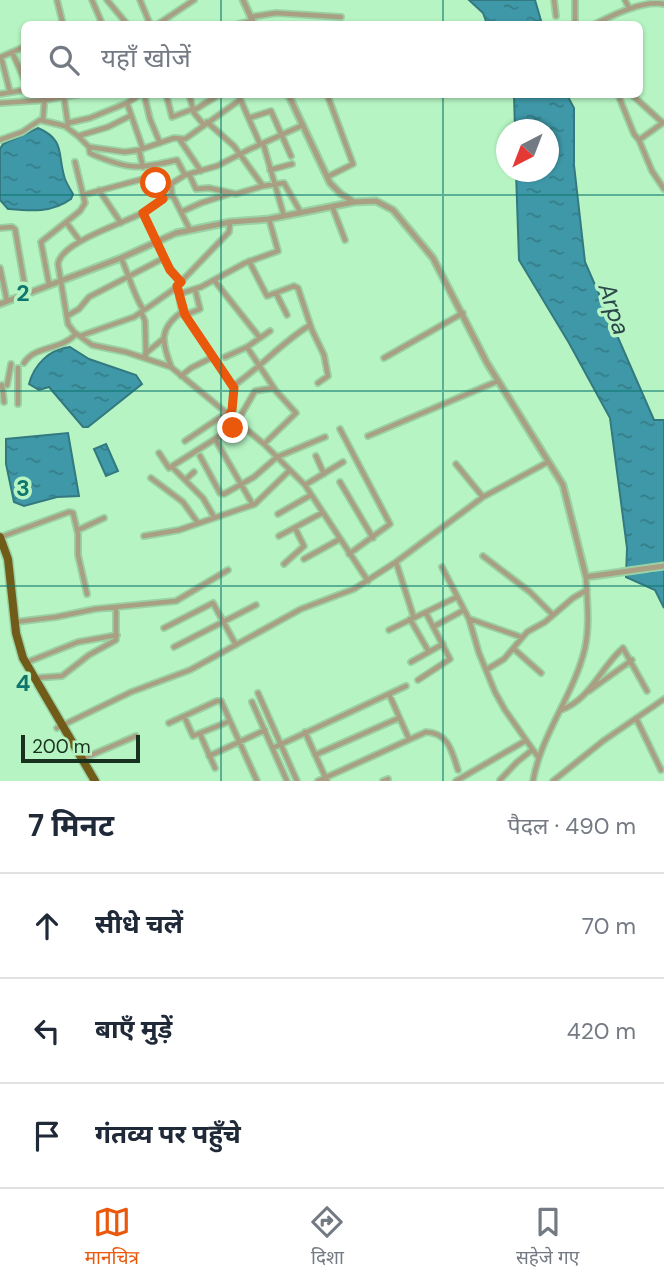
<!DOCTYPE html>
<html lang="hi">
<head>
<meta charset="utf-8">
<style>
  :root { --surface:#fff; --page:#f2f2f3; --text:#1f2937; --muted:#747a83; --line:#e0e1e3; --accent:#ea580c }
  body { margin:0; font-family:"DM Sans","Noto Sans Devanagari",sans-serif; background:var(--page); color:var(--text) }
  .compass { position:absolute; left:496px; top:119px; width:63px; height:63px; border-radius:50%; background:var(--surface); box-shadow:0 2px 5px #0004; rotate:222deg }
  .scale { position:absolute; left:21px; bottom:18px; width:119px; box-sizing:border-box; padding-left:7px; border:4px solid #18311e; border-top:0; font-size:19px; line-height:24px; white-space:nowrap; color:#18311e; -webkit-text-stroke:5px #b6f5c3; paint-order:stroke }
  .stop { position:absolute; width:21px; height:21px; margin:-16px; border:5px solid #ea580c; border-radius:50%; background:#fff }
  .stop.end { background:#ea580c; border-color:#fff; box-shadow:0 2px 7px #0008 }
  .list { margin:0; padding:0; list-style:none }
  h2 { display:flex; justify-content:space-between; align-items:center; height:91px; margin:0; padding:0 28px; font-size:30px }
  h2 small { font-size:23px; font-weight:400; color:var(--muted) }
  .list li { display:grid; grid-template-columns:46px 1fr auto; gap:21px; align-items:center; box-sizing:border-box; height:105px; padding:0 28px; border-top:2px solid var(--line) }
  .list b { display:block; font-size:26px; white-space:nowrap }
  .list em { font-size:23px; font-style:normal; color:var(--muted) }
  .icon { flex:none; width:38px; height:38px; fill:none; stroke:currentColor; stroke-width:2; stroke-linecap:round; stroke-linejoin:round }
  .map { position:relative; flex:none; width:664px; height:781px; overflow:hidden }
  .search { position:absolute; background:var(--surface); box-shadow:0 2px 5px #0004; left:21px; right:21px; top:21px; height:77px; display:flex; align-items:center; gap:18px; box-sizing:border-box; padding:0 24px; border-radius:10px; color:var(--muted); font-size:26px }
  .sheet { height:406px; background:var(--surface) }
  nav { display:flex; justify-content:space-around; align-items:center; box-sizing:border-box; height:98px; border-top:2px solid var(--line); background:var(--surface); font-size:19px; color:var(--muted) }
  nav a { display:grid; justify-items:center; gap:4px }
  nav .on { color:var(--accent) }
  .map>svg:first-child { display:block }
  .water { fill:url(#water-ripples); stroke:#33797f; stroke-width:2 }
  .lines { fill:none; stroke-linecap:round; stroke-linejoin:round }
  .minor-casing { stroke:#9ad2a5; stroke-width:8 }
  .tertiary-casing { stroke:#9ad2a5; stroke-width:9 }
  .trunk-casing { stroke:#9ad2a5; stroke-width:11 }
  .minor { stroke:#a99f83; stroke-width:4.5 }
  .tertiary { stroke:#a99f83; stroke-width:5 }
  .trunk { stroke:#705c18; stroke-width:8 }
  .route { stroke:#ea580c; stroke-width:9 }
  .grid { fill:none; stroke:#0f766e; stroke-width:2; stroke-opacity:0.55 }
  .labels { text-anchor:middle; stroke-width:7; stroke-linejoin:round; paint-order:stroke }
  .water-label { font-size:24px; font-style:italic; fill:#2b474c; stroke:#b6f5c3 }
  .grid-label { font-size:23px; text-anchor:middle; font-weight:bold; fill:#0f766e; stroke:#b6f5c3; stroke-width:7; stroke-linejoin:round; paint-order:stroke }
</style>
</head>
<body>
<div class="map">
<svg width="664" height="781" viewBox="0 0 664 781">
  <defs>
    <pattern id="water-ripples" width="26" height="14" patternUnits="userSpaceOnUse" patternTransform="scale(1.75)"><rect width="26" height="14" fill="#3f98a8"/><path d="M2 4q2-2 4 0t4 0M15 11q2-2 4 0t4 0" fill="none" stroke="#347d88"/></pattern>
  </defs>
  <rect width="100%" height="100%" fill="#b6f5c3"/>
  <path class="water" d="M 469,0 L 535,0 L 542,24 L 487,24 L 483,13 Z
    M 514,95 L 567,95 L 574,108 L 574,165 L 585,262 L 654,420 L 664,420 L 664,608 L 655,590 L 626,577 L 627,548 L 610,418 L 569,343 L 519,260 L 516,172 L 548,172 L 548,130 L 515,129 Z
    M 38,128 C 66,140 57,155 65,179 C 67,184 70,189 73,194 L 71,199 C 52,213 31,211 8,209 L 0,200 L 0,149 L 3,144 Z
    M 70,347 L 89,359 L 136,375 L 142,384 L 88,427 L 83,427 L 49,387 L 39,390 L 29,384 C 34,365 49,349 70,347 Z
    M 68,433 L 79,496 L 57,497 L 24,506 L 14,502 L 6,464 L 6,439 Z
    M 106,444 L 118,471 L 106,476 L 94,449 Z"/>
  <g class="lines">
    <g class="minor-casing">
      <path id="minor" d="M 57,0 L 63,24
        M 92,0 L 101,21 L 100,24
        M 107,0 L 127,24
        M 140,0 L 150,24
        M 554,0 L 556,16
        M 575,0 L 575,24
        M 625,0 L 629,8
        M 250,17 L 276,13 L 341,17
        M 158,24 L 194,0
        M 239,24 L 252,21
        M 595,24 C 613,15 643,0 664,4
        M 12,52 L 24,79
        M 1,57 L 10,92
        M 1,57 L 24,47
        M 0,94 L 24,90
        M 144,94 L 150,119 L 160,143
        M 166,94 L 172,117 L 193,109
        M 189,94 L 194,113 L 204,125
        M 238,94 L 260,144
        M 327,94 L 353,164 L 327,177
        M 631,94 L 663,123
        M 619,97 L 634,134 L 639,140
        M 64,98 L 68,125
        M 0,103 L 46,100 L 80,94
        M 127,103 L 141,94
        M 193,111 L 220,94
        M 249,118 L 271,111 L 291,156
        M 43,120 L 45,94
        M 207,122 L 234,146 L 263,186
        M 664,122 L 639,140 L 652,171 L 664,189
        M 68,123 L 90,118 L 127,103 L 143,149
        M 78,136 L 89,147 L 125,152 L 139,150 L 174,138 L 185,139 L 240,100
        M 0,140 L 22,132 L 40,120 L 65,126 L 78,136 L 108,127 L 130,116
        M 180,140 L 201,171
        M 263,143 L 284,216
        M 89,147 L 90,153 L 94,155 C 130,170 139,169 177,160 L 185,175
        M 139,150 L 143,167
        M 152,166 L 163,199
        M 270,170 L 292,164
        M 189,174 L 196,189 L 209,188 L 236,194 L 263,186 L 284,183 L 301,213
        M 99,190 L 121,223
        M 83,195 L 154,176
        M 172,195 L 171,184 L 185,175 L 217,166 L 248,150 L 303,125
        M 332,206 L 345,240
        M 181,212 L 201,203 L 232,193
        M 143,213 L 166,263 L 181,282
        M 66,222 L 80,241
        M 0,228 L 12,227 L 15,229 L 26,293
        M 190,230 L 174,198 L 170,195 C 160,200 151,208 142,213 C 122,224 61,242 58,264 L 68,324 L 74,332 L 92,345 L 126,352 L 171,367 L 264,444 L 305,485 L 368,581
        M 121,258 C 128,272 136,302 144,310
        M 249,261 L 267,296 L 294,286 L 298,288 L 312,330 L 324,355 L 328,376 L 318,383
        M 0,268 L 7,301
        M 214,280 L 260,338
        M 49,284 L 41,242 L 80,211 L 85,203 L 75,162
        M 177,286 L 181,307 L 186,317 L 234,388 L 232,410 L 229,416
        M 276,293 L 287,315
        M 179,294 L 201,287 L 245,263 L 278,251 L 269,219
        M 141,312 L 145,321 L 146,358
        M 185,315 L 200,309 L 195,289
        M 67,316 L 79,309 L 89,297 L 164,258
        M 80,336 L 134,317 L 153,304 L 174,289 L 229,232 L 230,222
        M 247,347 L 276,391 L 296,413 L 264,444
        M 145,354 L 163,339
        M 225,357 L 247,347 L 270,331
        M 384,358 L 463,313
        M 24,363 C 35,345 60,351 76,334
        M 171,366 C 161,341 159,328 183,311
        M 181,376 L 191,368 L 213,357
        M 2,385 L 4,402
        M 7,385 L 11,364
        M 233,386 C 261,367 281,343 310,325
        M 18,404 L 18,368
        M 237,422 L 255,391 L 273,388
        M 340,429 L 390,524 L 349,554
        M 368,436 L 498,381
        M 215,439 L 253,505
        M 185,441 L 225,414
        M 159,453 L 169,468 L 239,424
        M 200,456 L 220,493 L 224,494 L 254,477 L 277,457 L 325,437
        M 316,456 L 324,474
        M 456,464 L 483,497
        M 172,467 L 203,498 L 214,517
        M 151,478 L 183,502 L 198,523
        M 185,480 L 194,472
        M 340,482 L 373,538
        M 305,485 L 343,462
        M 278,514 L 311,495
        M 78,530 L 104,518
        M 144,536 L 179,530 L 255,504 L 290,470
        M 279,536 L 322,513
        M 1,537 L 69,512 L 73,513 L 78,534 L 78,555 L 87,594
        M 483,556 L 530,592 L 553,615
        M 304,559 L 340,539
        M 396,562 L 414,618
        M 284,564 L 304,546 L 295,528
        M 442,567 L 469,619 L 479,653 L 495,692 L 505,710 L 538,757
        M 410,619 L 429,652
        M 470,619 L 521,637
        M 15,622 L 56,617 L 95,609 L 176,601 L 228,570
        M 433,627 L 464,610
        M 164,628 L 213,603 L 236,645
        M 389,630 L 457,597
        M 174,647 L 256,605
        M 514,649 L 541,673
        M 411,662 L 443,644
        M 25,663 L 78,642 L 117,635
        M 486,670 L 504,659 L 527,632 L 545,622 L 573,598 L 587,590
        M 34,678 L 62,676 L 89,655 L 116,640 L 116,607
        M 418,680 L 450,659 L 426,613
        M 589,691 L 632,660
        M 258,693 L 297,781
        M 389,694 L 409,739
        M 252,702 L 287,781
        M 561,710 C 590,700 600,668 623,648 L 647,691
        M 184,716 L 193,736 L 230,721
        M 636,718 L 661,770
        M 169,723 L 217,701 L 221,701 L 257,781
        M 57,728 L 131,692 L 190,670 L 301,609 L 354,589 L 396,562 L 483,497 L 548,462
        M 305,732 L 327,781
        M 200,734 L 215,768
        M 273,748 L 406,686
        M 315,755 L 399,718
        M 209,756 L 265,730
        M 82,759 L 136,736
        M 500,780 L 517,762 L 532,750
        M 318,781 L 426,732 C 449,733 452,752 458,770
        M 383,781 L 388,779
        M 456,781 L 525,741
        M 533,781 C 541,734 574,695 585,648 C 590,625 587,601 586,577
        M 553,781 L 603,741 L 664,699"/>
    </g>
    <g class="tertiary-casing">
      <path id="tertiary" d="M 243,0 L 254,24
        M 288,94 L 330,183 L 341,194 L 354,202
        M 0,304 L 121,258 L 176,233 L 230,222 L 269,219 L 354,202 L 376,201 L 393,210 L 433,258 L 487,363 L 563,485 L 586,577 L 664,566"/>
    </g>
    <g class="trunk-casing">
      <path id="trunk" d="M 0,537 L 8,559 L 16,633 L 23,658 L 95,781"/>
    </g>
    <use href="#minor" class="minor"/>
    <use href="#tertiary" class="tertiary"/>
    <use href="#trunk" class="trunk"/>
  </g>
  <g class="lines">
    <path class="route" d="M 156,183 L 163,199 L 143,213 L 170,270 L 181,282 L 177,286 L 185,315 L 234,388 L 232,410 L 229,416 L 239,424 L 233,428"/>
  </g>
  <path class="grid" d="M 221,0 L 221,24M 443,0 L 443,24M 221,94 L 221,781M 443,94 L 443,781M 0,195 L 664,195M 0,391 L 664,391M 0,586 L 664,586"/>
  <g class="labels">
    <g class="water-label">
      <text transform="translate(614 309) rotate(72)" y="8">Arpa</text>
    </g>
  </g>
  <g class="grid-label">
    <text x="23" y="301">2</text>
    <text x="23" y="496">3</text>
    <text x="23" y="691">4</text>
  </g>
</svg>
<svg class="compass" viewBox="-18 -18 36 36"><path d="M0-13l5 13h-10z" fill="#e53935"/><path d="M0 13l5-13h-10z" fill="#747a83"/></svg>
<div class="scale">200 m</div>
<div class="stop" style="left:156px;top:183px"></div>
<div class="stop end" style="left:233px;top:428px"></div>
<div class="search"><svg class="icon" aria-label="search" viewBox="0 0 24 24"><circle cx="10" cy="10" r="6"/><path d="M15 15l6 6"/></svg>यहाँ खोजें</div>
</div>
<section class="sheet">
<h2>7 मिनट<small>पैदल · 490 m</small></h2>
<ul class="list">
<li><svg class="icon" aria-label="ahead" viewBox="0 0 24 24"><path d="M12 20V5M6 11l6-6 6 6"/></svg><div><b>सीधे चलें</b></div><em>70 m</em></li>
<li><svg class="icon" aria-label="left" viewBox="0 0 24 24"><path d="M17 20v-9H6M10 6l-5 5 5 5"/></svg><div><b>बाएँ मुड़ें</b></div><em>420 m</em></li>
<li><svg class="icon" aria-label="arrive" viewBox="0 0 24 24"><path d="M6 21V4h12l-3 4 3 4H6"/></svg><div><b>गंतव्य पर पहुँचे</b></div></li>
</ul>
</section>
<nav>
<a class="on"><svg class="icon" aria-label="map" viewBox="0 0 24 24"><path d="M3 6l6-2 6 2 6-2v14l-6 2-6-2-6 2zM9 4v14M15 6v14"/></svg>मानचित्र</a>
<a><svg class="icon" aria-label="directions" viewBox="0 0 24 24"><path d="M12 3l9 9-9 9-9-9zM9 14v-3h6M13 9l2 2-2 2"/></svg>दिशा</a>
<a><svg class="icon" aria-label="saved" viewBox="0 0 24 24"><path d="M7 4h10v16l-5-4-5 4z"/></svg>सहेजे गए</a>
</nav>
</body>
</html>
